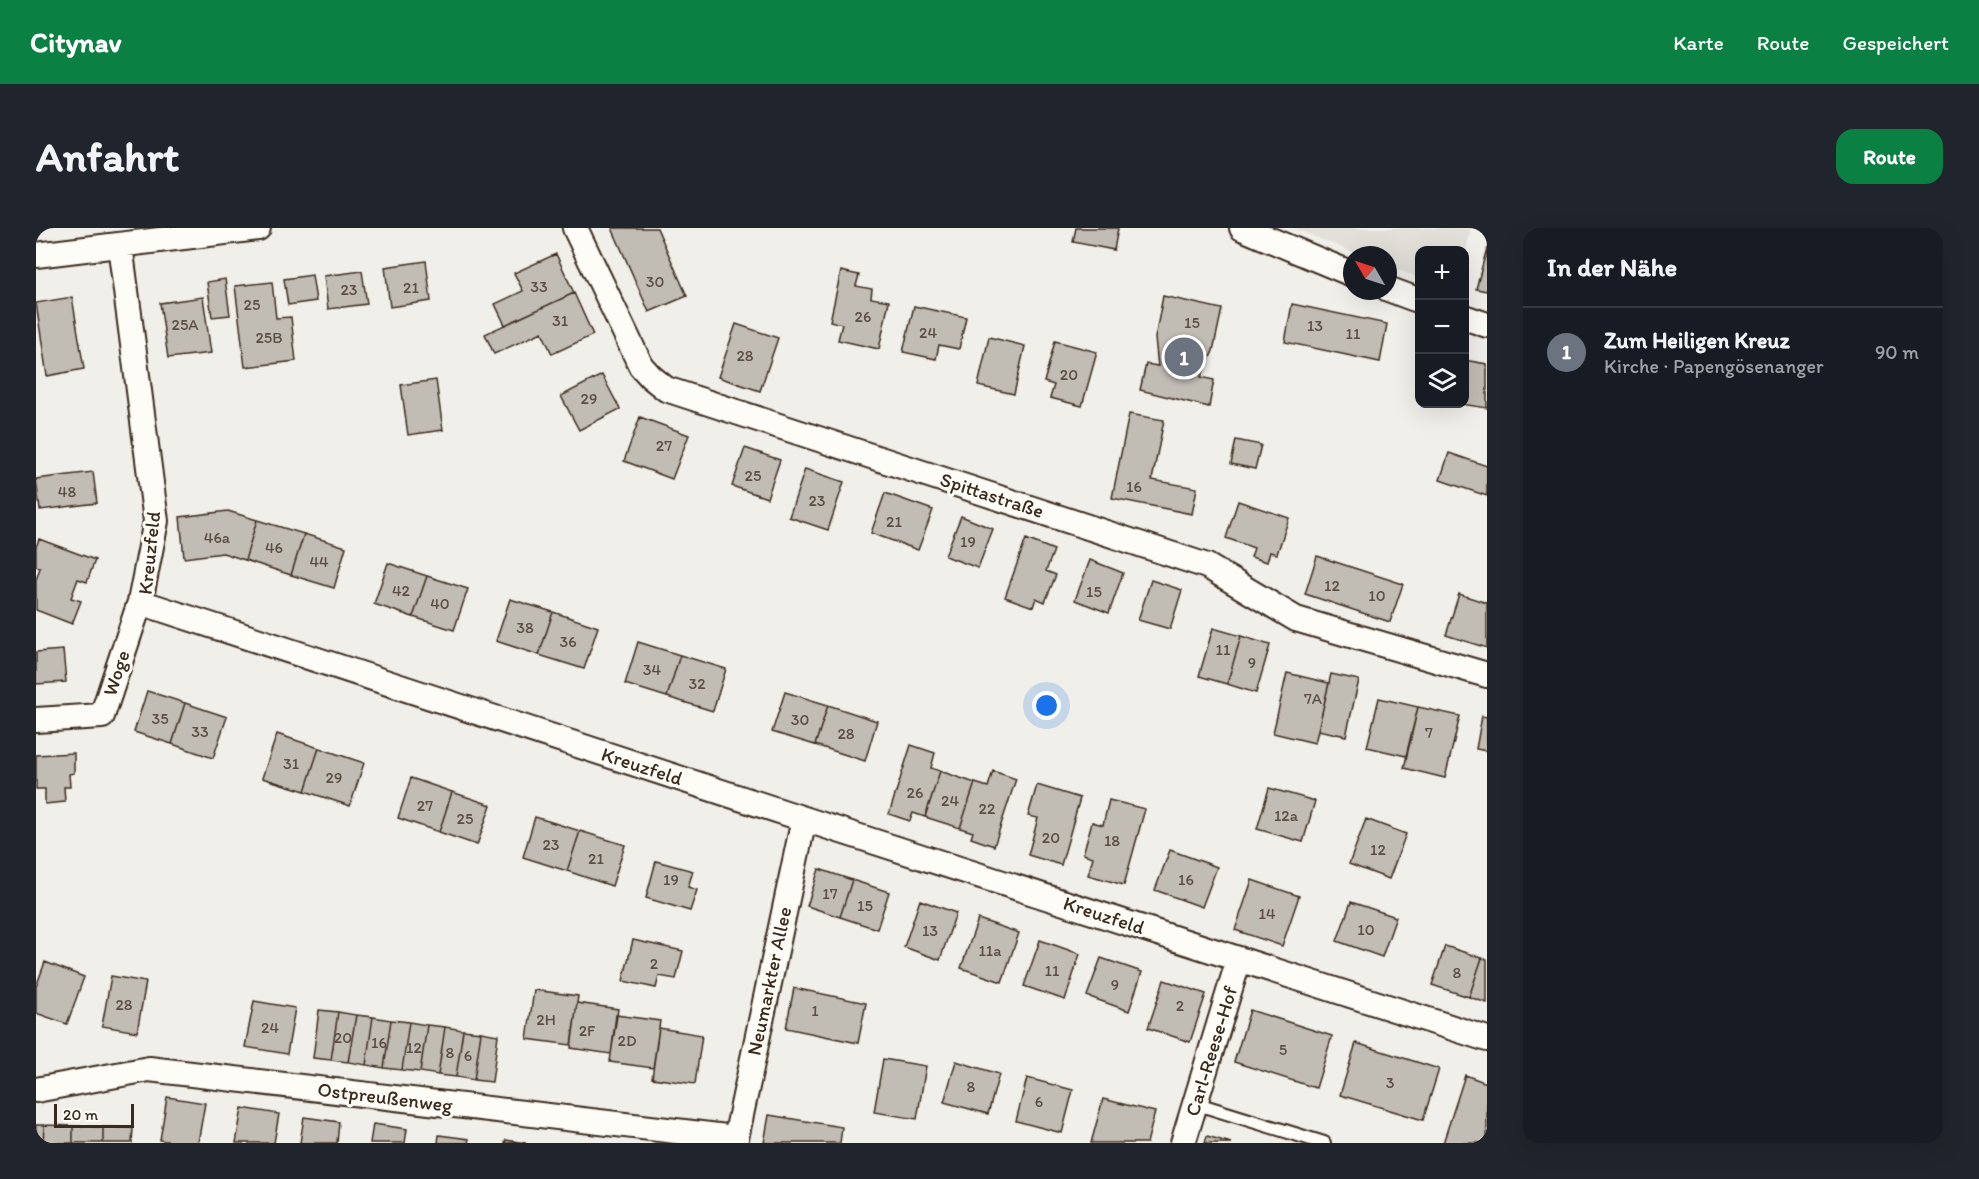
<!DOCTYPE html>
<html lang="de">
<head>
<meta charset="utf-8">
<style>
  :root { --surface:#171b24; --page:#20242c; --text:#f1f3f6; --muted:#9ea1a6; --line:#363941; --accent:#0b8043 }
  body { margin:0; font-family:Itim,sans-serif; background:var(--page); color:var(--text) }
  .controls { position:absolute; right:18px; top:18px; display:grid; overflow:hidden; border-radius:12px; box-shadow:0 6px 24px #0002 }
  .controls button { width:54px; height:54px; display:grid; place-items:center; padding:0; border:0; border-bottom:2px solid var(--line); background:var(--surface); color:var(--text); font:30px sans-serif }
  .compass { position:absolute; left:1307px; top:18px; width:54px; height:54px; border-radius:50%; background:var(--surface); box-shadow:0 6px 24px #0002; rotate:309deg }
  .scale { position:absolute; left:18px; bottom:15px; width:80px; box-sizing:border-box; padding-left:6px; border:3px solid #3b2a1e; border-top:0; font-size:16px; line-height:21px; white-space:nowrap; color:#3b2a1e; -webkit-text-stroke:4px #fdfcf7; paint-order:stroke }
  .you { position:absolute; left:1011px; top:478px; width:21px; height:21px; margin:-15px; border:4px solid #fff; border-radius:50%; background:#1a73e8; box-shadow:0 0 0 9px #1a73e833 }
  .badge { display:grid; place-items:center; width:39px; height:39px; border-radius:50%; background:var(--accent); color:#fff; font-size:20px; font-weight:700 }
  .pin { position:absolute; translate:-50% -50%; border:3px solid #fff; box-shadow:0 2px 6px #0006 }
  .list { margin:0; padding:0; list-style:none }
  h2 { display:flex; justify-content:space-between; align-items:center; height:78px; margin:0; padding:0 24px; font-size:26px }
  h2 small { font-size:20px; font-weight:400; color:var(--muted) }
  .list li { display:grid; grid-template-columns:39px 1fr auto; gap:18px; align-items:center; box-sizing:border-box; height:90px; padding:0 24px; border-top:2px solid var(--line) }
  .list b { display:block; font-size:22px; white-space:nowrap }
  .list p { margin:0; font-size:20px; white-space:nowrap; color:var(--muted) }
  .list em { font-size:20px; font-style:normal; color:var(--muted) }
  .icon { flex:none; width:33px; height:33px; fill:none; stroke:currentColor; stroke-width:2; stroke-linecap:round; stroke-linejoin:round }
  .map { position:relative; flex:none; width:1451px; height:915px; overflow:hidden; border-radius:18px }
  header { display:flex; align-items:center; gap:36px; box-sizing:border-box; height:84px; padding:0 30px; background:var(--accent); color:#fff }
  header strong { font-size:28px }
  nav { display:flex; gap:33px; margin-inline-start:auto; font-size:21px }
  .intro { display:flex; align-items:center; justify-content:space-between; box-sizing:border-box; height:144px; padding:0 36px }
  h1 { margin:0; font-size:42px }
  .button { padding:15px 27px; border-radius:18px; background:var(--accent); color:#fff; font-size:21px; font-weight:700 }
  main { display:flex; gap:36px; padding:0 36px }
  aside { flex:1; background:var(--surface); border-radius:18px; box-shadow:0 6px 24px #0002 }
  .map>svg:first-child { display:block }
  .built { fill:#e3e0da }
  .building { fill:#c1bcb4; stroke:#3b2a1e; stroke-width:1.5 }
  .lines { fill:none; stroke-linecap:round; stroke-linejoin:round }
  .lane-casing { stroke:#3b2a1e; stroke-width:16 }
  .street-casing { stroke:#3b2a1e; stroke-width:28 }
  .lane { stroke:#fdfcf7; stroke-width:12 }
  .street { stroke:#fdfcf7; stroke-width:24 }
  .labels { text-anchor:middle; stroke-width:6; stroke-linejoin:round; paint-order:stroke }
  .number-label { font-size:16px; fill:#5c4e44 }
  .street-label { font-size:20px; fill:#3b2a1e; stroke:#fdfcf7 }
</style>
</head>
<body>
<header>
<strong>Citynav</strong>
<nav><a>Karte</a><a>Route</a><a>Gespeichert</a></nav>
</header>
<div class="intro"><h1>Anfahrt</h1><a class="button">Route</a></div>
<main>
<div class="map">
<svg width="1451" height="915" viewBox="0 0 1451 915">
  <rect width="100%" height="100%" fill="#f1efea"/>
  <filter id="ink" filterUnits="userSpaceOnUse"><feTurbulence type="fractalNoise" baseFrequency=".0167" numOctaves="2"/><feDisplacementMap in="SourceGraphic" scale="12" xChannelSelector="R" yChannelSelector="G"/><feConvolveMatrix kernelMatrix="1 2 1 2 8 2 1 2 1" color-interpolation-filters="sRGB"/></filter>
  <g filter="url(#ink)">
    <path class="built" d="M 1256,0 L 1435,0 L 1429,28 L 1428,22 L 1384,22 L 1383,50 L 1352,38 L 1352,27 L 1325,27 Z"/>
    <path class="building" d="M 576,0 L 621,0 L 651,68 L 613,84 Z
      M 1040,0 L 1082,0 L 1078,22 L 1037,14 Z
      M 1451,20 L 1451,63 L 1440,61 Z
      M 520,26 L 538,65 L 469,97 L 459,76 L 487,63 L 478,45 Z
      M 390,33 L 395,73 L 354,79 L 349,39 Z
      M 326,43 L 331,76 L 292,81 L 288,48 Z
      M 805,43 L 823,47 L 820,58 L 836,61 L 835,70 L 853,73 L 843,121 L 802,112 L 806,96 L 794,93 Z
      M 276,47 L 280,73 L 252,77 L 248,51 Z
      M 189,51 L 194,87 L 176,89 L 171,54 Z
      M 236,54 L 240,90 L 255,89 L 260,133 L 209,139 L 199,58 Z
      M 538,65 L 557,107 L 516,126 L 506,104 L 458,126 L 449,106 Z
      M 1127,68 L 1186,81 L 1177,123 L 1165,149 L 1178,152 L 1173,179 L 1104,162 L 1110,136 L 1122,138 L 1119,110 Z
      M 36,69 L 48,141 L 11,148 L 0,75 Z
      M 167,69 L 175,125 L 132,130 L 124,75 Z
      M 1256,76 L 1351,96 L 1344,134 L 1249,114 Z
      M 878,78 L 930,89 L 923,121 L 903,117 L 900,131 L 867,124 Z
      M 700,96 L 742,110 L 724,163 L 682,149 Z
      M 953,109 L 989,118 L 978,166 L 942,158 Z
      M 1019,113 L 1061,124 L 1046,178 L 1014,170 L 1018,157 L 1008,154 Z
      M 1428,132 L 1451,136 L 1451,180 L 1425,176 L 1428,176 Z
      M 566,147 L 584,181 L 543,202 L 525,168 Z
      M 400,152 L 407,202 L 372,207 L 365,157 Z
      M 1093,186 L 1128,192 L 1116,252 L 1161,260 L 1156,286 L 1076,270 Z
      M 604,189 L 653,207 L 636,251 L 588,233 Z
      M 1200,212 L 1225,217 L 1219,241 L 1195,236 Z
      M 709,220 L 744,232 L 731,270 L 696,258 Z
      M 1413,225 L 1451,238 L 1451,268 L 1404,252 Z
      M 769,241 L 808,254 L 792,302 L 753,289 Z
      M 57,244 L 61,275 L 4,282 L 0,251 Z
      M 849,265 L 897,282 L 882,322 L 835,305 Z
      M 1202,273 L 1253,290 L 1241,326 L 1234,324 L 1231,334 L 1215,329 L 1218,320 L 1190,310 Z
      M 192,283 L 221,292 L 209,332 L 187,325 L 148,330 L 144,289 Z
      M 925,288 L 957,301 L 942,340 L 909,328 Z
      M 221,292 L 268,306 L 255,347 L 209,332 Z
      M 268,306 L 310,319 L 298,360 L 255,347 Z
      M 3,311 L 59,332 L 51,354 L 42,351 L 35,370 L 45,373 L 36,396 L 0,382 L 0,352 L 4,340 L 0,338 L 0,319 Z
      M 990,311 L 1018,322 L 1010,343 L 1020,347 L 1009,374 L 1000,370 L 997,379 L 969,369 Z
      M 1281,328 L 1367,356 L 1354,394 L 1269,366 Z
      M 1054,332 L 1087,345 L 1073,385 L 1039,372 Z
      M 352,335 L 391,348 L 377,389 L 338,376 Z
      M 391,348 L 432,361 L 418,402 L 377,389 Z
      M 1115,352 L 1146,362 L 1134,401 L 1102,392 Z
      M 1423,366 L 1451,375 L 1451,420 L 1410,407 Z
      M 474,371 L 517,384 L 503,427 L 460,413 Z
      M 517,384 L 562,399 L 548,441 L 503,427 Z
      M 1177,400 L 1205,408 L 1191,456 L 1163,448 Z
      M 1205,408 L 1234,417 L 1220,465 L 1191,456 Z
      M 602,414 L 644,427 L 631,469 L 589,456 Z
      M 27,422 L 30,454 L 0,456 L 0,424 Z
      M 644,427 L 690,441 L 677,483 L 631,469 Z
      M 1251,445 L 1293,455 L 1279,515 L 1237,505 Z
      M 1295,446 L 1323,452 L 1310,508 L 1282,502 Z
      M 111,463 L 149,475 L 136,516 L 98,504 Z
      M 749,464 L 792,477 L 779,517 L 736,504 Z
      M 1343,470 L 1382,479 L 1370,528 L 1331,519 Z
      M 149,475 L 191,489 L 177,530 L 136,516 Z
      M 792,477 L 841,493 L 829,533 L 779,517 Z
      M 1382,479 L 1424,488 L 1409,550 L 1368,540 Z
      M 1446,488 L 1451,489 L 1451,523 L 1440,521 Z
      M 241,506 L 283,520 L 269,563 L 226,550 Z
      M 875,517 L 899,525 L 895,540 L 904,543 L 889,589 L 877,585 L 874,593 L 853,586 Z
      M 283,520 L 328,535 L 314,578 L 269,563 Z
      M 38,525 L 38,545 L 33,546 L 34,559 L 28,559 L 29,574 L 9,576 L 9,561 L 0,561 L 0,527 Z
      M 904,543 L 939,555 L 924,600 L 889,589 Z
      M 957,543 L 980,551 L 958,618 L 935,610 L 937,604 L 924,600 L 939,555 L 952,559 Z
      M 375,550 L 416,564 L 403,604 L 362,590 Z
      M 1001,557 L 1044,570 L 1025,637 L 992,627 L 1002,590 L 992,588 Z
      M 1233,560 L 1279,573 L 1267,614 L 1221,601 Z
      M 416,564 L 455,577 L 441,617 L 403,604 Z
      M 1073,572 L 1109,581 L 1088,657 L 1052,647 L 1057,629 L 1047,626 L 1056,594 L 1067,597 Z
      M 499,589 L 544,603 L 531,643 L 487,629 Z
      M 1330,591 L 1370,606 L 1353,651 L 1313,636 Z
      M 544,603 L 589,617 L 576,658 L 531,643 Z
      M 1134,622 L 1181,639 L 1166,679 L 1119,662 Z
      M 620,633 L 657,643 L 652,659 L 661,662 L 654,683 L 610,670 Z
      M 783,641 L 816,652 L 804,689 L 771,678 Z
      M 816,652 L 853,664 L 841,701 L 804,689 Z
      M 1216,652 L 1263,668 L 1246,718 L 1199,702 Z
      M 884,672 L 920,685 L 904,732 L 868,719 Z
      M 1315,674 L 1360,689 L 1346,729 L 1301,713 Z
      M 942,691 L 983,705 L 966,754 L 925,740 Z
      M 597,712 L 647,723 L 640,751 L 623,748 L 620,760 L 587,753 Z
      M 1004,712 L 1044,726 L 1029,772 L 988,758 Z
      M 1409,718 L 1446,730 L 1433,769 L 1396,757 Z
      M 1065,730 L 1106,744 L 1093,783 L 1051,768 Z
      M 1446,730 L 1451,731 L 1451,775 L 1433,769 Z
      M 9,734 L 48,749 L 31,796 L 0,785 L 0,759 Z
      M 75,748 L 110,754 L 101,804 L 66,798 Z
      M 1128,752 L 1170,766 L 1154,814 L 1112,800 Z
      M 758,760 L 830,775 L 822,815 L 750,800 Z
      M 498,762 L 542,768 L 535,817 L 491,811 Z
      M 218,773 L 259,780 L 251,826 L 209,819 Z
      M 541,775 L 582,781 L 575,826 L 535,820 Z
      M 283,782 L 302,784 L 295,832 L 277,830 Z
      M 1214,782 L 1296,808 L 1280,860 L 1198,834 Z
      M 302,784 L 320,787 L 312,834 L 295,832 Z
      M 320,787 L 337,789 L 330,837 L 312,834 Z
      M 580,787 L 624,793 L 617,840 L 574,834 Z
      M 337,789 L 355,792 L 348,840 L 330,837 Z
      M 355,792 L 373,794 L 366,842 L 348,840 Z
      M 373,794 L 391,797 L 384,844 L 366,842 Z
      M 391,797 L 409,799 L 402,847 L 384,844 Z
      M 409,799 L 427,802 L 420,849 L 402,847 Z
      M 623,800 L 666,807 L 659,856 L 616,850 Z
      M 427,802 L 445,804 L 438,852 L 420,849 Z
      M 445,804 L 462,807 L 456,854 L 438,852 Z
      M 1320,815 L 1403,841 L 1387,892 L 1304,867 Z
      M 847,831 L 890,838 L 881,891 L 838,884 Z
      M 920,833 L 963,846 L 952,886 L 908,874 Z
      M 1429,847 L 1451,855 L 1451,909 L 1449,915 L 1407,915 Z
      M 991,850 L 1037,862 L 1026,905 L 980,893 Z
      M 131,869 L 169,875 L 162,915 L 142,915 L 124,912 Z
      M 1067,871 L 1119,884 L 1111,915 L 1055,915 Z
      M 206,880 L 243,886 L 238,915 L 200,915 Z
      M 733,887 L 806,899 L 804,915 L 728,915 Z
      M 268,889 L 303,894 L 301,915 L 264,915 Z
      M 337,896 L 371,901 L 369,915 L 334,915 Z
      M 0,897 L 8,897 L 7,915 L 0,915 Z
      M 8,897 L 37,898 L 37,915 L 7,915 Z
      M 37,898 L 67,899 L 67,915 L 37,915 Z
      M 67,899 L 97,900 L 96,915 L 67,915 Z
      M 403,907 L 433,911 L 432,915 L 402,915 Z
      M 1171,908 L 1195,915 L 1169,915 Z
      M 470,912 L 490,915 L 469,915 Z"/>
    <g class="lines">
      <g class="lane-casing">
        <path id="lane" d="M 1158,875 L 1288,915"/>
      </g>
      <g class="street-casing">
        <path id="street" d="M 539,0 L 605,138 L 615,149 L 630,161 L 1171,338 L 1260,391 L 1451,447
          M 1206,0 L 1316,46
          M 84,17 L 120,293 L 104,374 L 768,591 L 1451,811
          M 0,27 L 222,0
          M 1352,61 L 1384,73
          M 1428,89 L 1451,97
          M 0,492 L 66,488 L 104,374
          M 0,862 L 113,841 L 699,910
          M 699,915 L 768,591
          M 1147,915 L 1203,731"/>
      </g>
      <use href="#lane" class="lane"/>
      <use href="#street" class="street"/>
    </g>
  </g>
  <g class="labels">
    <g class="number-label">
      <text x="619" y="59">30</text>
      <text x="503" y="64">33</text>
      <text x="375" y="65">21</text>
      <text x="313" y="67">23</text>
      <text x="216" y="82">25</text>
      <text x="827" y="94">26</text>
      <text x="524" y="98">31</text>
      <text x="1156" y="100">15</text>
      <text x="149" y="102">25A</text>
      <text x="1279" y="103">13</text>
      <text x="892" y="110">24</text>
      <text x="1317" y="111">11</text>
      <text x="233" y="115">25B</text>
      <text x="709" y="133">28</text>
      <text x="1033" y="152">20</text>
      <text x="553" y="176">29</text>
      <text x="628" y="223">27</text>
      <text x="717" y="253">25</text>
      <text x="1098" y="264">16</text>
      <text x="31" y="269">48</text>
      <text x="781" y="278">23</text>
      <text x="858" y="299">21</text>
      <text x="181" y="315">46a</text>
      <text x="932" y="319">19</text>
      <text x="238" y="325">46</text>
      <text x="283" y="339">44</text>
      <text x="1296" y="363">12</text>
      <text x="365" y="368">42</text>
      <text x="1058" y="369">15</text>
      <text x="1341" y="373">10</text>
      <text x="404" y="381">40</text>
      <text x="489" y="405">38</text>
      <text x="532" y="419">36</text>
      <text x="1187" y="427">11</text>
      <text x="1216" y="440">9</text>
      <text x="616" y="447">34</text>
      <text x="661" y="461">32</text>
      <text x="1277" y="476">7A</text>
      <text x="124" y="496">35</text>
      <text x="764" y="497">30</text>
      <text x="164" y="509">33</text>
      <text x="1393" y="510">7</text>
      <text x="810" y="511">28</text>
      <text x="255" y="541">31</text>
      <text x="298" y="555">29</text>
      <text x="879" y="570">26</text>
      <text x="914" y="578">24</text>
      <text x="389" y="583">27</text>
      <text x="951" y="586">22</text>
      <text x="1250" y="593">12a</text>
      <text x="429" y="596">25</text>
      <text x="1015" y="615">20</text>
      <text x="1076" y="618">18</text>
      <text x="515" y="622">23</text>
      <text x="1342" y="627">12</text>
      <text x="560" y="636">21</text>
      <text x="635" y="657">19</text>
      <text x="1150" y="657">16</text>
      <text x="794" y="671">17</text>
      <text x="829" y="683">15</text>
      <text x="1231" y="691">14</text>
      <text x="1330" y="707">10</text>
      <text x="894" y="708">13</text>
      <text x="954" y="728">11a</text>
      <text x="618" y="741">2</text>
      <text x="1016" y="748">11</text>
      <text x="1421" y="750">8</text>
      <text x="1079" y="762">9</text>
      <text x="88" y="782">28</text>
      <text x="1144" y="783">2</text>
      <text x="779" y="788">1</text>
      <text x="510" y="797">2H</text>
      <text x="234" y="805">24</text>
      <text x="551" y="808">2F</text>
      <text x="307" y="815">20</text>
      <text x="591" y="818">2D</text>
      <text x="343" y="820">16</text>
      <text x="378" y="825">12</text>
      <text x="1247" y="827">5</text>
      <text x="414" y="830">8</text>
      <text x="432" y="833">6</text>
      <text x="1354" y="860">3</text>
      <text x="935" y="864">8</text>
      <text x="1003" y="879">6</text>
    </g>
    <g class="street-label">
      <text transform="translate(956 267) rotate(18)" y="7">Spittastraße</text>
      <text transform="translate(113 325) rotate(-84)" y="7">Kreuzfeld</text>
      <text transform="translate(80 445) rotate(-72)" y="7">Woge</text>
      <text transform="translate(606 538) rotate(18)" y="7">Kreuzfeld</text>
      <text transform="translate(1068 687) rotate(18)" y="7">Kreuzfeld</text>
      <text transform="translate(733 753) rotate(-78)" y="7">Neumarkter Allee</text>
      <text transform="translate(1175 823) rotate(-73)" y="7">Carl-Reese-Hof</text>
      <text transform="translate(349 869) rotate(7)" y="7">Ostpreußenweg</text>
    </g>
  </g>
</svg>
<div class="controls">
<button>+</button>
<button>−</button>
<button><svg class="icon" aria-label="layers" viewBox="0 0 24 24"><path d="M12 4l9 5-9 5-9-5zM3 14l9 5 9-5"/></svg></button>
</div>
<svg class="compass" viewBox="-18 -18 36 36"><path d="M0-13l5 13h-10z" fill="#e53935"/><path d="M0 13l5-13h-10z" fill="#9ea1a6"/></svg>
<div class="scale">20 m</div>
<div class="you"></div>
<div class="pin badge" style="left:1148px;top:129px;background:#6b7280">1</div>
</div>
<aside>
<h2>In der Nähe<small></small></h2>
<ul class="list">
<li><span class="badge" style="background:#6b7280">1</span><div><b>Zum Heiligen Kreuz</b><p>Kirche · Papengösenanger</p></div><em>90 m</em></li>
</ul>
</aside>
</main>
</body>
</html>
